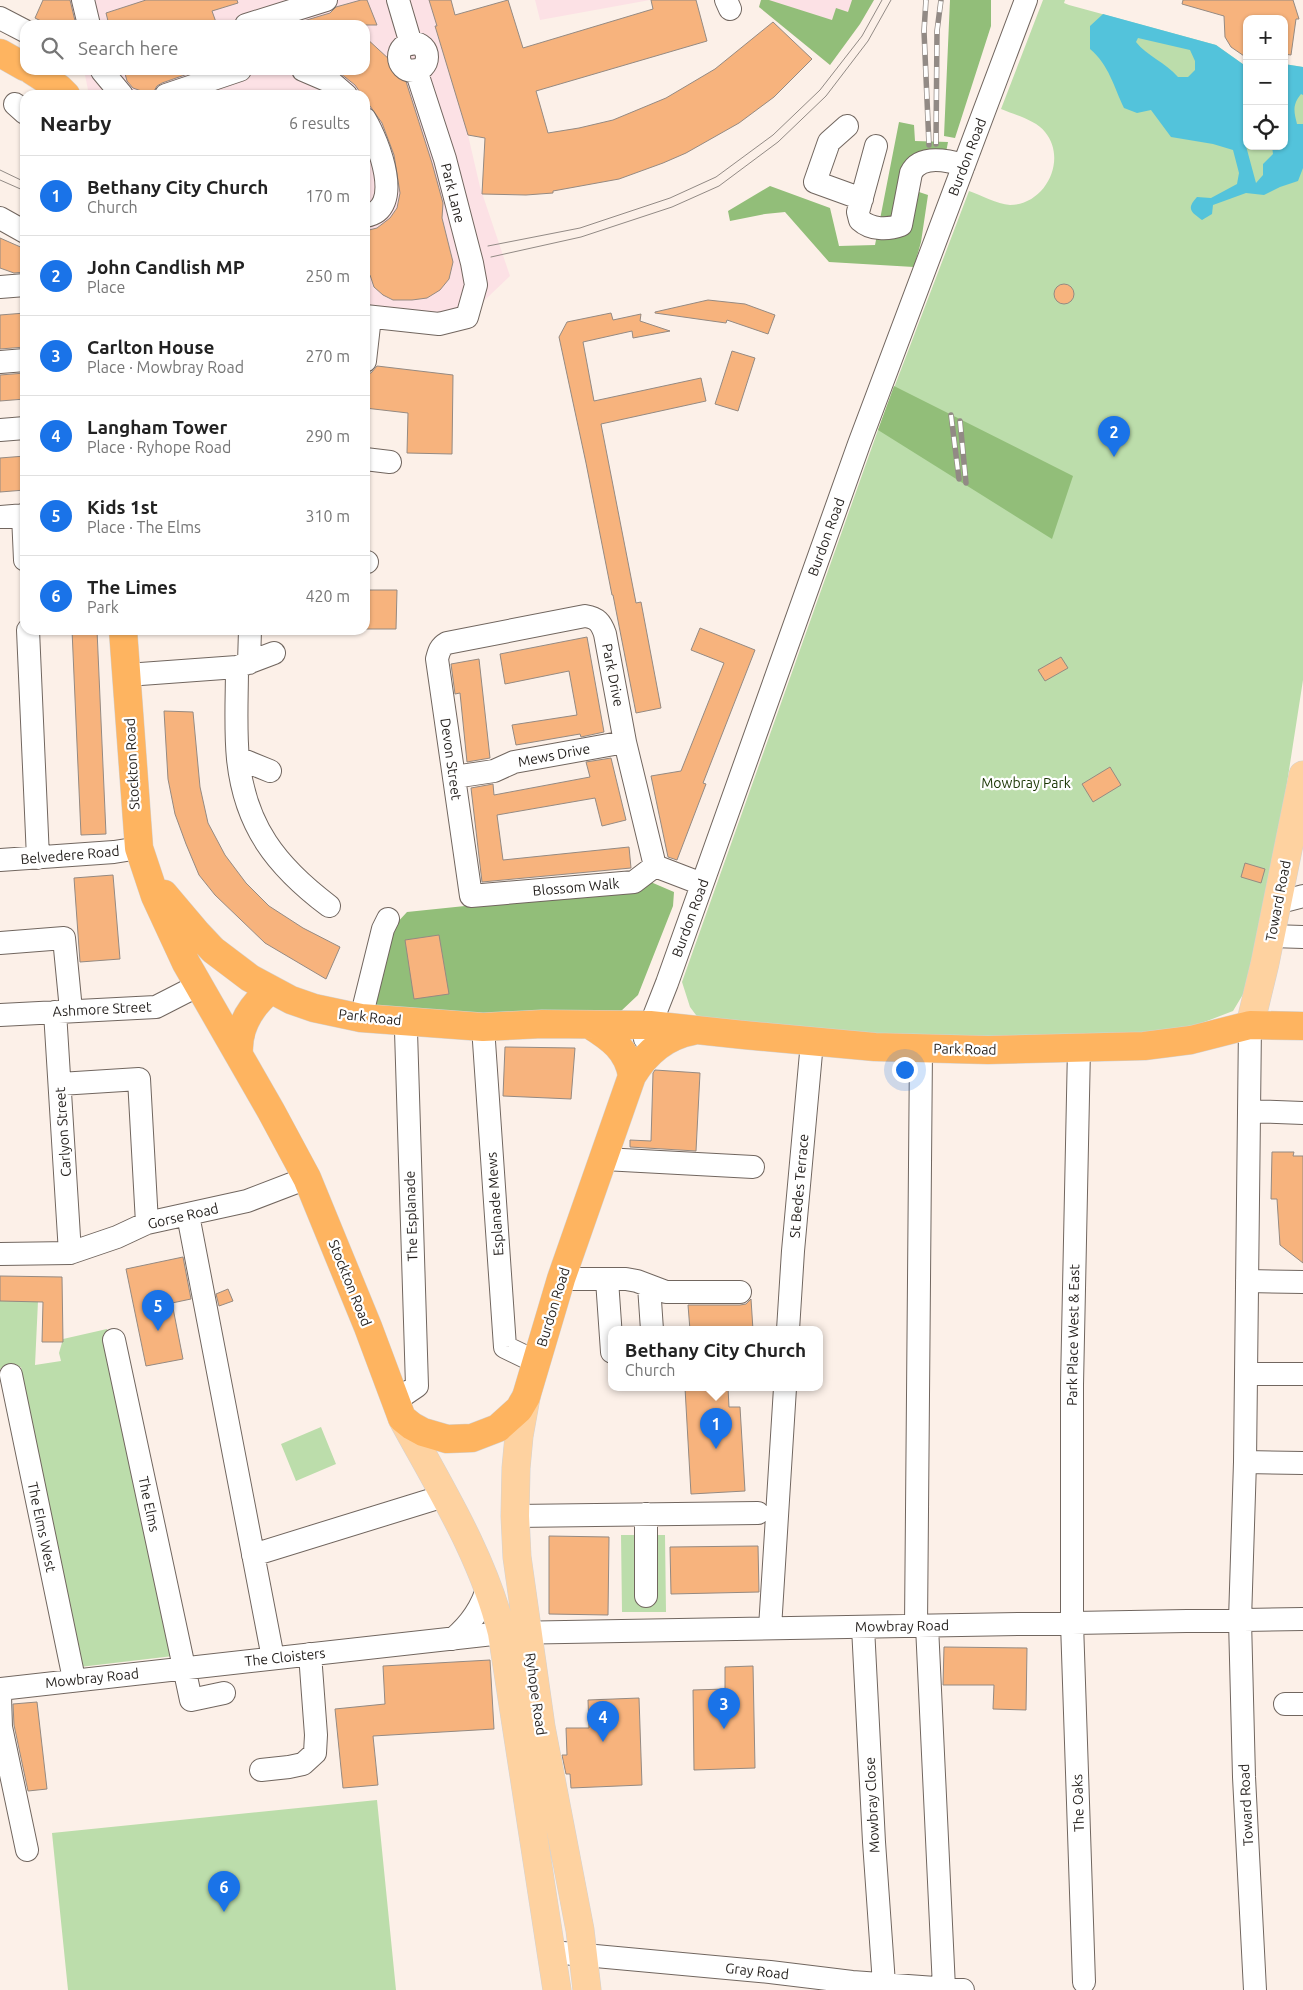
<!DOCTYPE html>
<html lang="en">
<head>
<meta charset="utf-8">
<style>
  :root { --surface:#fff; --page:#f2f2f2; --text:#222; --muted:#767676; --line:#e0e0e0; --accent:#1a73e8 }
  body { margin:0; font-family:Ubuntu,sans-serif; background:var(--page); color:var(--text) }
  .controls { position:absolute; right:15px; top:15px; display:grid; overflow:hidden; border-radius:10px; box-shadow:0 1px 4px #0004 }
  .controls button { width:45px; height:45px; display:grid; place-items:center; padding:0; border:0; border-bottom:1px solid var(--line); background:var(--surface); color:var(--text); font:25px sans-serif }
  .you { position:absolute; left:904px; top:1069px; width:18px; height:18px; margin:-12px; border:4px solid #fff; border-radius:50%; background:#1a73e8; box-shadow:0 0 0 8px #1a73e833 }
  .badge { display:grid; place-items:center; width:32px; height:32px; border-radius:50%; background:var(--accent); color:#fff; font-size:16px; font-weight:700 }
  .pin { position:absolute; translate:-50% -41px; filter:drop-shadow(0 1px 2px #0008) }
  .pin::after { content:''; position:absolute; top:26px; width:18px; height:15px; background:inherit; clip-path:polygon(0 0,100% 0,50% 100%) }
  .popup { position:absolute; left:608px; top:1326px; width:215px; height:65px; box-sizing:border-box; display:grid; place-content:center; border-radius:10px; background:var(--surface); filter:drop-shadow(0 1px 4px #0005); font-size:16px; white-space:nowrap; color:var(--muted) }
  .popup b { font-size:19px; color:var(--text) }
  .popup::after { content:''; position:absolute; left:50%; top:100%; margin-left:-10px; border:10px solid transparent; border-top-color:var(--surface) }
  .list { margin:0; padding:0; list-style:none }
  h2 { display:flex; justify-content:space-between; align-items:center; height:65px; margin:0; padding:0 20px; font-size:21px }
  h2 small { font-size:16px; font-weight:400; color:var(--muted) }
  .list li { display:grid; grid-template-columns:32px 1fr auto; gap:15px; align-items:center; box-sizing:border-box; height:80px; padding:0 20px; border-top:1px solid var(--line) }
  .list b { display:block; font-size:19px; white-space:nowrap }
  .list p { margin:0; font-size:16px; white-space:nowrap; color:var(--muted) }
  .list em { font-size:16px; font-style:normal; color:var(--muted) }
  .icon { flex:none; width:28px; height:28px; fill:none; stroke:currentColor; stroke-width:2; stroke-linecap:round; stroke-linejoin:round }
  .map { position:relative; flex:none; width:1303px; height:1990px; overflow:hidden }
  .search { position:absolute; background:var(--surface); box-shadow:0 1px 4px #0004; left:20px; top:20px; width:350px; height:55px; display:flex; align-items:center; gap:12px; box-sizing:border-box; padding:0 18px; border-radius:15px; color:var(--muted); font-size:19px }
  .panel { position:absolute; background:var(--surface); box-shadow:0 1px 4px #0004; left:20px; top:90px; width:350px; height:545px; border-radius:15px }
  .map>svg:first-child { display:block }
  .commercial { fill:#fce1e5 }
  .green { fill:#bcddab }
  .forest { fill:#92be79 }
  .water { fill:#53c3db; fill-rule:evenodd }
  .building { fill:#f7b37d; stroke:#958a82 }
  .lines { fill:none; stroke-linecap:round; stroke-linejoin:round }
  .minor-casing { stroke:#71665f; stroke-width:24 }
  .major-casing { stroke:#d3d2d2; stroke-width:29 }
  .highway-casing { stroke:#d3d2d2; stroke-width:29 }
  .minor { stroke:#fff; stroke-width:22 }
  .major { stroke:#fed2a0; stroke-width:28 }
  .highway { stroke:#feb460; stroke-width:28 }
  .tram { stroke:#928a85; stroke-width:1 }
  .rail-casing { stroke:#928a85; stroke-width:5.5 }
  .rail { stroke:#fff; stroke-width:4; stroke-dasharray:11; stroke-linecap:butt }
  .labels { text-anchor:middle; stroke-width:4.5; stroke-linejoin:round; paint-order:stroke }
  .street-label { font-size:14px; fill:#231f1c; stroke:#fff }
  .park-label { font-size:14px; fill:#1a3503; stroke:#fff }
</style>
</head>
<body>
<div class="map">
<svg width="1303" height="1990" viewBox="0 0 1303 1990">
  <rect width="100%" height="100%" fill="#fcf0e8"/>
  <path class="commercial" d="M 67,0 L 429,0 L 437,26 L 435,27 L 468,135 L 480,187 L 510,276 L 467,317 L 365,316 L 365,95 L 89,95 L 84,70 L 365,70 L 365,25 L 73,25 Z
    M 535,0 L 650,0 L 540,20 Z
    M 761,0 L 874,0 L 860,24 L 830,65 L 759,7 Z"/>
  <path class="green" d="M 1043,0 L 1065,0 L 1064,3 L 1069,5 L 1216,45 L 1247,67 L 1247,146 L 1284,146 L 1284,64 L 1303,67 L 1303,680 L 1278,841 L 1245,991 L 1233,1011 L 1194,1026 L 1116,1041 L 882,1043 L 702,1023 L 690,1007 L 682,982 L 878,430 L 969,191 C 981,195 997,204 1010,205 C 1045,205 1068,160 1045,132 C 1036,120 1015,115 1001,109 Z
    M 0,1301 L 38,1301 L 35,1365 L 61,1361 L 59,1353 L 63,1339 L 107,1329 L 117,1388 L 173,1656 L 80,1667 L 21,1367 L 0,1369 Z
    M 321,1427 L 336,1464 L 296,1481 L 281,1444 Z
    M 621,1535 L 665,1535 L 666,1612 L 622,1612 Z
    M 377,1800 L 396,1990 L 68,1990 L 52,1833 Z"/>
  <path class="forest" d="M 761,0 L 769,0 L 832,20 L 836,8 L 848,12 L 852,0 L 874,0 L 860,24 L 830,65 L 759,7 Z
    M 950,0 L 991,0 L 991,26 L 955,138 L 944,136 Z
    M 899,122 L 914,125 L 915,141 L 948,142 L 943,168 L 922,166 L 916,191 L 928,195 L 921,242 L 914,267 L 829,262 L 785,212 L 765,214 L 730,221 L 728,211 L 770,186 L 830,208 L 839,246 L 875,245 Z
    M 894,386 L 1073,476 L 1052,539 L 878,430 Z
    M 646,880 L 674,892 L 673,906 L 638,995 L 620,1012 L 499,1018 L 363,1011 L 395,925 L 407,912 L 465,906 L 634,891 Z"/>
  <path class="water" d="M 1103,14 L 1216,45 L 1247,67 L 1246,146 L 1256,183 L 1263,175 L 1263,164 L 1273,154 L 1272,146 L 1284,146 L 1284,64 L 1303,67 L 1303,95 L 1301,94 C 1292,105 1294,112 1297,124 L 1303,124 L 1303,168 L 1298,181 L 1280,187 L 1264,195 L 1246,193 L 1213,205 L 1212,214 L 1202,220 C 1191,212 1186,209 1197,197 L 1211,198 L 1237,184 L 1239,173 L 1233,150 L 1213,144 L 1171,137 L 1151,110 L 1137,113 L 1124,108 C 1114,87 1109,65 1090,49 L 1090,26 ZM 1138,38 L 1190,50 L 1195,61 L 1195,70 L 1188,77 L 1178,77 C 1165,62 1147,56 1136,42 Z"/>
  <path class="building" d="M 43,0 L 70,0 L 76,25 L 49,25 L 35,18 Z
    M 146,0 L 237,0 L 238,3 L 212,11 L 217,25 L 109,25 L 106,13 Z
    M 361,0 L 367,0 L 377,25 L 290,25 L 330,13 L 336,7 Z
    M 429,0 L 451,0 L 455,15 L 508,0 L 523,48 L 653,9 L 651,0 L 696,0 L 707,41 L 536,91 L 548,133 L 579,128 L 613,120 L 666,98 L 715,69 L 773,22 L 812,59 L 774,97 L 739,123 L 686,153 L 663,163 L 619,179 L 553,191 L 553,193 L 526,195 L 482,194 L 485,138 L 468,135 L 435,26 L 437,26 Z
    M 1183,0 L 1293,0 L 1299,19 L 1296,19 L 1291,55 L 1284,54 L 1284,19 L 1247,19 L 1247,58 L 1231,47 L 1225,37 L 1224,16 L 1182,4 Z
    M 365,37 L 403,72 L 432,163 L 443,203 L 442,218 L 453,262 L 449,279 L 440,290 L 427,298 L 412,300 L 393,300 L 383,295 L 374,287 L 370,275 L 365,275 L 365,231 L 377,228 L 390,218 L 397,208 L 400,193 L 394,155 L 382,123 L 365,99 L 365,95 L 362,95 L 355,85 L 336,70 L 365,70 Z
    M 124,70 L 199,70 L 162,83 L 157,86 L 154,91 L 147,93 L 133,88 L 127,81 Z
    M 0,238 L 25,249 L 25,272 L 14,273 L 0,268 Z
    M1054 294a10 10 0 1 1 20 0a10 10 0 1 1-20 0Z
    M 708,300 L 745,304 L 775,315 L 768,334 L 727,320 L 726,323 L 655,313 L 655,312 Z
    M 25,313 L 25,347 L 0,349 L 0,315 Z
    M 611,313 L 613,320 L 641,314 L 640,321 L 670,331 L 633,338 L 632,331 L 583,342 L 594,401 L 701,378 L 706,401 L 601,424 L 636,603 L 641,602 L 661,708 L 636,713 L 613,595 L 612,595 L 586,463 L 559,337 L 567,322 Z
    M 732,351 L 755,358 L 738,411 L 715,404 Z
    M 377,366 L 453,375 L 452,454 L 407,453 L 408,413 L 365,408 L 365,374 L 371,373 Z
    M 25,373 L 25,399 L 0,401 L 0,375 Z
    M 25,456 L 25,490 L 0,492 L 0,458 Z
    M 365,590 L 397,590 L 396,629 L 365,629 Z
    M 700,628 L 755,650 L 703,783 L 706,784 L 677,860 L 668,857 L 651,776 L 681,771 L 724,663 L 691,650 Z
    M 72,630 L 97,630 L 106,834 L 81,835 Z
    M 587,637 L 604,732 L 581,737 L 580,734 L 516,745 L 512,725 L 577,715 L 569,671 L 505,684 L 500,654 Z
    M 1061,657 L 1068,668 L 1045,681 L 1038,670 Z
    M 479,659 L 490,758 L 467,762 L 460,693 L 455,694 L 451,664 Z
    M 164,711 L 193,712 L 200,787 L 208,823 L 225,855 L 246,883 L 269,906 L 303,928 L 340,947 L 326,979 L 265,943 L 215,895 L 199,875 L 186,844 L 175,814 L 168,779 Z
    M 611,758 L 626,820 L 602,826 L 595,798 L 497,815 L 503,860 L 629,847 L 631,868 L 482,882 L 471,788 L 493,784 L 494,795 L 590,777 L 586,762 Z
    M 1110,767 L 1121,785 L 1093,802 L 1082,784 Z
    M 1245,863 L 1265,869 L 1261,883 L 1241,877 Z
    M 113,875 L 120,959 L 80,962 L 74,878 Z
    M 439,935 L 449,994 L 414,999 L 405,940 Z
    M 505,1047 L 575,1048 L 571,1099 L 503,1096 Z
    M 655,1070 L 700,1073 L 696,1151 L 630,1147 L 630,1140 L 651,1141 L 653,1073 Z
    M 1272,1152 L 1294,1152 L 1293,1156 L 1303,1156 L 1303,1263 L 1280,1245 L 1277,1199 L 1271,1199 Z
    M 183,1257 L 191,1299 L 172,1303 L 183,1359 L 146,1366 L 126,1269 Z
    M 0,1276 L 62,1277 L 63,1342 L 42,1342 L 43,1302 L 0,1301 Z
    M 228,1289 L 233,1301 L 219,1306 L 216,1294 Z
    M 751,1299 L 753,1330 L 690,1330 L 688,1305 L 740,1305 L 746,1304 Z
    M 685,1388 L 728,1388 L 729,1407 L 740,1407 L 745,1491 L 691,1494 Z
    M 549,1536 L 609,1537 L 608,1615 L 549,1614 Z
    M 758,1546 L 759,1592 L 671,1594 L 670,1547 Z
    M 944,1647 L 1027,1648 L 1026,1710 L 993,1709 L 994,1685 L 943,1685 Z
    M 490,1660 L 494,1729 L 373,1736 L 378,1785 L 343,1788 L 335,1709 L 385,1704 L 383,1666 Z
    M 753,1666 L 755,1768 L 694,1770 L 693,1690 L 725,1689 L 725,1667 Z
    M 639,1698 L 642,1785 L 571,1788 L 570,1774 L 566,1774 L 562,1755 L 567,1755 L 566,1728 L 589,1728 L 588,1700 Z
    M 37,1702 L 47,1789 L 28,1791 L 14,1725 L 13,1704 Z"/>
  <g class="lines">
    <g class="minor-casing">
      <path id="minor" d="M 83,0 L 89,25
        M 398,0 L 411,44
        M 726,0 L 730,9
        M 0,18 L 25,31
        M 246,25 L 326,0
        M399 57a14 14 0 1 1 28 0a14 14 0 1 1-28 0Z
        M 303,70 L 331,82 L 346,95
        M 102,71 L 122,95
        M 166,95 L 240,70
        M 15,104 L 25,113
        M 365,119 C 378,141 406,210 365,216
        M 847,126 L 829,142 L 815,182 L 862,199
        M 876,146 L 858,212 L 860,220 C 871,230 888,230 901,225 L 911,173 C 920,154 947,160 964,165
        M 0,218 L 25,232
        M 0,287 L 25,285
        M 365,316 L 439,324 L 467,317 L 476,285 L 472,263 L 445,159 L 416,70
        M 365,361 L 370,317
        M 0,362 L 25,360
        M 0,430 L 25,428
        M 365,459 L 390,462
        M 23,515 L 25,560
        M 0,517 L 25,515
        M 365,562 L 367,562
        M 28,630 L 38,858
        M 249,663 L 250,630
        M 237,667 C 237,697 235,729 238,759 C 245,826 276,866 329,906
        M 127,675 L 237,667 L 274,653
        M 238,758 L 270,771
        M 454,777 L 494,771 L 514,762 L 625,742
        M 0,860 L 114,852 L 139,848
        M 655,866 L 625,742 L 605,634 C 601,622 597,618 585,616 L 447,643 C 440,647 439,651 437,659 L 471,896 L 634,882 L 655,866 L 702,884
        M 1277,903 L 1303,896
        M 1271,936 L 1303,937
        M 0,943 L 64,938 L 71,1010
        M 55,1012 L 70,1253
        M 0,1015 L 156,1007 L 199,985
        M 361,1018 L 383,929 L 388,919
        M 1250,1025 L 1245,1462 L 1240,1620 L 1244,1777 L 1255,1990
        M 483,1027 L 505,1347 L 536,1362
        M 645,1039 L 667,983 L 859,444 L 1026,0
        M 1079,1048 L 1072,1385 L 1072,1623 L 1084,1982
        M 60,1084 L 139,1079 L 147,1223
        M 1250,1111 L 1303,1113
        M 604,1159 L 753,1167
        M 188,1215 L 273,1658
        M 0,1254 L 70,1253 L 117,1237 L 147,1223 L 247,1201 L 307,1178
        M 561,1279 L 626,1279 L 637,1281 L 666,1292 L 740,1292
        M 607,1280 L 612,1352
        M 1247,1281 L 1303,1282
        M 649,1286 L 652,1330
        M 788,1330 L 793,1251 L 812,1042
        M 114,1340 L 191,1700 L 224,1693
        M 1246,1374 L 1303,1374
        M 11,1375 L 74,1679
        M 395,1401 L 417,1386 L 406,1031 L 404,1020
        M 1245,1462 L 1303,1463
        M 515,1516 L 758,1513
        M 253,1555 L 444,1496
        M 646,1596 L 646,1514
        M 916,1626 L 921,1049
        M 927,1626 L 944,1988
        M 863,1627 L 874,1842 L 884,1984
        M 770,1628 L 785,1388
        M 453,1639 C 471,1624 482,1608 488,1586
        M 0,1689 L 502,1633 L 1303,1619
        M 0,1696 L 1,1727 L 27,1850
        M 1285,1704 L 1303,1704
        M 261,1770 L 289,1767 L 303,1764 L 315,1753 L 316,1735 L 310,1654
        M 552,1952 L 770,1972 L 852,1982 L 963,1990"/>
    </g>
    <g class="major-casing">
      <path id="major" d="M 1250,1025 L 1265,963 L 1303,775
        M 526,1397 L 519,1436 L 516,1468 L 515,1516 L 517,1557 L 541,1727 L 580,1930 L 587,1990
        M 402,1418 C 440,1488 483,1556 502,1633 L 557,1990"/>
    </g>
    <g class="highway-casing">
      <path id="highway" d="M 0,53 L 25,67
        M 31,70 L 59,88 L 66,95
        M 123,630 L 139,848 L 155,896 L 186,963 L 271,1111 L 307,1178 L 368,1327 L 402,1418 L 412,1426 L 423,1432 L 447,1439 L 472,1438 L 498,1428 L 519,1409 L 526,1397 L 561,1279 L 632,1076 C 628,1050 611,1038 590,1025
        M 164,894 L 197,933 L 213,950 L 250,978 L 291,1000 L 314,1008 L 361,1018 L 483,1027 L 542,1024 L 650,1025 L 744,1035 L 875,1047 L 988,1050 L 1144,1046 L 1191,1040 L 1250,1025 L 1303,1026
        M 239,1055 C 237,1028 250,1007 270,990
        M 632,1076 C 646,1053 665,1036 693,1031"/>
    </g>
    <use href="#minor" class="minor"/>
    <use href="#major" class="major"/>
    <use href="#highway" class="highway"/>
    <path class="tram" d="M 0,170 L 25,182
      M 0,180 L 25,191
      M 488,246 L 580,228 L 670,198 L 716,177 L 773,135 L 820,90 L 862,36 L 882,0
      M 491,257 L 581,237 L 672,207 L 719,186 L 778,142 L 826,96 L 868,41 L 891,0"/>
    <g class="rail-casing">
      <path id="rail" d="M 926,0 L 924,31 L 929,145
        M 936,144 L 937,31 L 941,0
        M 951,415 L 959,479
        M 960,421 L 966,483"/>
    </g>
    <use href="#rail" class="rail"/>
  </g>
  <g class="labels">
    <g class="street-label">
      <text transform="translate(967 157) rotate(-69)" y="5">Burdon Road</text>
      <text transform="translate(453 193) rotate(76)" y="5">Park Lane</text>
      <text transform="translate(826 537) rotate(-70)" y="5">Burdon Road</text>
      <text transform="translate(613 675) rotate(79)" y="5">Park Drive</text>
      <text transform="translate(554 755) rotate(-11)" y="5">Mews Drive</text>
      <text transform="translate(451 759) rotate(82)" y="5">Devon Street</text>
      <text transform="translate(132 764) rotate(-93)" y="5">Stockton Road</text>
      <text transform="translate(70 855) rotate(-5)" y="5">Belvedere Road</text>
      <text transform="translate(576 887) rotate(-5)" y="5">Blossom Walk</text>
      <text transform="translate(1278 901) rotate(-79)" y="5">Toward Road</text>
      <text transform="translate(690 918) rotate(-70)" y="5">Burdon Road</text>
      <text transform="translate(102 1009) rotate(-3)" y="5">Ashmore Street</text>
      <text transform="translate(370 1017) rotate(6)" y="5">Park Road</text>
      <text transform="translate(965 1049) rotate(1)" y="5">Park Road</text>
      <text transform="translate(63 1132) rotate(-94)" y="5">Carlyon Street</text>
      <text transform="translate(799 1186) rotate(-85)" y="5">St Bedes Terrace</text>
      <text transform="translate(495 1204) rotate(-94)" y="5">Esplanade Mews</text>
      <text transform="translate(183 1216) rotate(-13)" y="5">Gorse Road</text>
      <text transform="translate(411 1216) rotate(-92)" y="5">The Esplanade</text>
      <text transform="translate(350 1283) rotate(68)" y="5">Stockton Road</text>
      <text transform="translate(553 1307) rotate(-73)" y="5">Burdon Road</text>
      <text transform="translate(1073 1335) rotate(-89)" y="5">Park Place West &amp; East</text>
      <text transform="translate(149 1504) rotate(78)" y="5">The Elms</text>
      <text transform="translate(42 1527) rotate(78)" y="5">The Elms West</text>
      <text transform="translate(902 1626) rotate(-1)" y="5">Mowbray Road</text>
      <text transform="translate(285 1657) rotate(-6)" y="5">The Cloisters</text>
      <text transform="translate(92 1678) rotate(-6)" y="5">Mowbray Road</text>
      <text transform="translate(536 1694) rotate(82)" y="5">Ryhope Road</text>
      <text transform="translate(1078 1803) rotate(-92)" y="5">The Oaks</text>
      <text transform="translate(872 1805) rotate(-93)" y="5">Mowbray Close</text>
      <text transform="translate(1246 1805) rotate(-93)" y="5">Toward Road</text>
      <text transform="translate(757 1971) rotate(6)" y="5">Gray Road</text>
    </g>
    <g class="park-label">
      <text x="1026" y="788">Mowbray Park</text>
    </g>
  </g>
</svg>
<div class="controls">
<button>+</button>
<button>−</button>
<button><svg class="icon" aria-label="locate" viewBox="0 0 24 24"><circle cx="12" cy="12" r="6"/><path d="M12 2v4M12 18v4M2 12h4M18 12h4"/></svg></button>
</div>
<div class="you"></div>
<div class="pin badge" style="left:716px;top:1449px">1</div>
<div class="popup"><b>Bethany City Church</b>Church</div>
<div class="pin badge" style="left:1114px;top:457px">2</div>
<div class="pin badge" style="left:724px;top:1729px">3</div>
<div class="pin badge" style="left:603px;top:1742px">4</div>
<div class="pin badge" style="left:158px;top:1331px">5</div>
<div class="pin badge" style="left:224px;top:1912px">6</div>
<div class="search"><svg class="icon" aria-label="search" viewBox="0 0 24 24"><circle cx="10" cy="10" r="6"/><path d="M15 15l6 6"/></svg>Search here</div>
<section class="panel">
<h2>Nearby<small>6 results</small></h2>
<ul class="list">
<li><span class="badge">1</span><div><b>Bethany City Church</b><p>Church</p></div><em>170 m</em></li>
<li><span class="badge">2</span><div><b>John Candlish MP</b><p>Place</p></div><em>250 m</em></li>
<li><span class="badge">3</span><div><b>Carlton House</b><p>Place · Mowbray Road</p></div><em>270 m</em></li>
<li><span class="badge">4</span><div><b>Langham Tower</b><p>Place · Ryhope Road</p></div><em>290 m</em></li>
<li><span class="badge">5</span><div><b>Kids 1st</b><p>Place · The Elms</p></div><em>310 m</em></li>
<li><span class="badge">6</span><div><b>The Limes</b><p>Park</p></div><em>420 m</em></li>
</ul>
</section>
</div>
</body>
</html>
